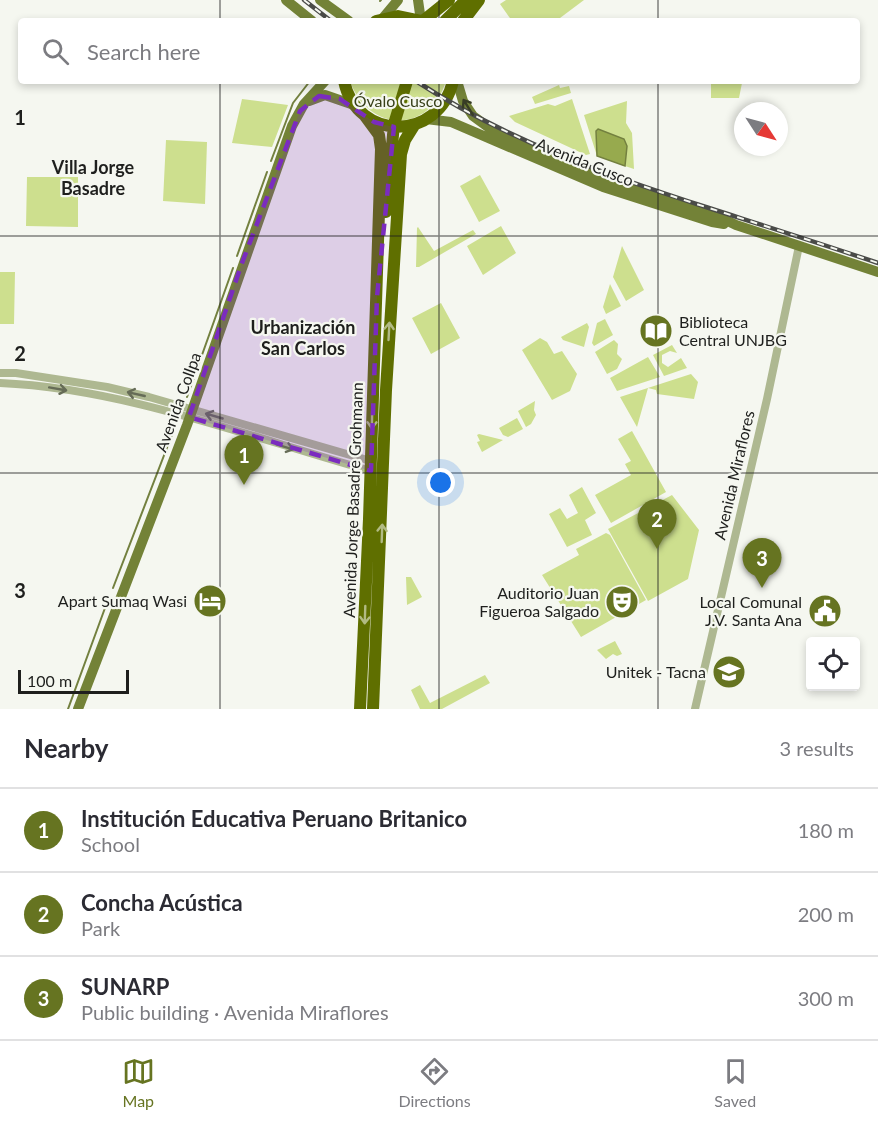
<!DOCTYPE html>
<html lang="en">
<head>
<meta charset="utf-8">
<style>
  :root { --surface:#fff; --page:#f2f2f3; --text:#2b2b33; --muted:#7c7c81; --line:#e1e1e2; --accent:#667421 }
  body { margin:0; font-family:Lato,sans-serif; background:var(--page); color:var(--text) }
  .controls { position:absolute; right:18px; bottom:18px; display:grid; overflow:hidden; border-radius:6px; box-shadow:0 3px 9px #0003 }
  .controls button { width:54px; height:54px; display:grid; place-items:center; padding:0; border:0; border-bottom:2px solid var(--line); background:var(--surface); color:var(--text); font:30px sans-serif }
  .compass { position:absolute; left:734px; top:102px; width:54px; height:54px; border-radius:50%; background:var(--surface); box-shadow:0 3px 9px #0003; rotate:126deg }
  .scale { position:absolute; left:18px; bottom:15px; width:111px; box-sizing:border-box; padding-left:6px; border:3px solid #1e1f1d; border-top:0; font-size:16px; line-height:21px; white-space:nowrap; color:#1e1f1d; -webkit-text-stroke:4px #f5f7f0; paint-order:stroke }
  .you { position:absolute; left:441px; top:483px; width:21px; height:21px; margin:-15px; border:4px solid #fff; border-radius:50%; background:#1a73e8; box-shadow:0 0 0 9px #1a73e833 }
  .badge { display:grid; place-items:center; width:39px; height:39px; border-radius:50%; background:var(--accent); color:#fff; font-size:20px; font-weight:700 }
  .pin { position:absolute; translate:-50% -50px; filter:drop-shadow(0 2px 3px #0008) }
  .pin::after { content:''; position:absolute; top:32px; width:21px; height:18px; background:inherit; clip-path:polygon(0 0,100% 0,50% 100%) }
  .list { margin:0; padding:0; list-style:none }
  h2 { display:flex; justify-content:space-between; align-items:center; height:78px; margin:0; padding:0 24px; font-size:26px }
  h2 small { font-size:20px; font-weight:400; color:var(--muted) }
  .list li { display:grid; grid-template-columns:39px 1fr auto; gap:18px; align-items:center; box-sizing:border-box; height:84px; padding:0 24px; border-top:2px solid var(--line) }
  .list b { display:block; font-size:22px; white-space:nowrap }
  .list p { margin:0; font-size:20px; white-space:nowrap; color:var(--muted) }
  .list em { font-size:20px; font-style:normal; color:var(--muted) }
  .icon { flex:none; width:33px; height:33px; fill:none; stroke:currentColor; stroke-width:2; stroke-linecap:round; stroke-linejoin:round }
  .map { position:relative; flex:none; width:878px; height:709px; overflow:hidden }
  .search { position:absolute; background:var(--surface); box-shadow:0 3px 9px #0003; left:18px; right:18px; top:18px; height:66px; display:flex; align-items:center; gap:15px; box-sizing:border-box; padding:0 21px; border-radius:6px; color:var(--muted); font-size:22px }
  .sheet { height:330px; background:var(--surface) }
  nav { display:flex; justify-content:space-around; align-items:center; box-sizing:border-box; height:84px; border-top:2px solid var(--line); background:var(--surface); font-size:16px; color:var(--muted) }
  nav a { display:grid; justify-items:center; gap:3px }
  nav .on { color:var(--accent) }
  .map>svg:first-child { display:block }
  .green { fill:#cddf8e }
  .water { fill:#97aa4e; stroke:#73803f; stroke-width:1.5 }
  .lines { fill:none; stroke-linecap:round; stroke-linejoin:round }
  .stream { stroke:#73803f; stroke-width:2 }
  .minor { stroke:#aeb891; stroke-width:8 }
  .major { stroke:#738237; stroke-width:10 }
  .highway { stroke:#5f6f00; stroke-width:12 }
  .rail-casing { stroke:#4a4b48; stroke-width:4.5 }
  .rail { stroke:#f5f7f0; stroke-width:2; stroke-dasharray:7; stroke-linecap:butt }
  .oneway { stroke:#383d25 }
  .oneway2 { stroke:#b2ba84 }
  .oneway3 { stroke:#666c57 }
  .marked { fill:#7b2cbf; fill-opacity:0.2; stroke:#7b2cbf; stroke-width:4.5; stroke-dasharray:12 8; stroke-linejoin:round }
  .grid { fill:none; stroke:#1e1f1d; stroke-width:1.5; stroke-opacity:0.55 }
  .labels { text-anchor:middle; stroke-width:4.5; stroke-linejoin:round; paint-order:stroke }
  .park-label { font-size:16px; fill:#373f18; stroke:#f5f7f0 }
  .street-label { font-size:16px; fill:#1e1f1d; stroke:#f5f7f0 }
  .poi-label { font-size:16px; fill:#1e1f1d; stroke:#f5f7f0; text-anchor:end }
  .neighbourhood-label { font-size:18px; font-weight:bold; fill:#1e1f1d; stroke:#f5f7f0 }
  .grid-label { font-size:20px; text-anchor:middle; font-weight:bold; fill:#1e1f1d; stroke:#f5f7f0; stroke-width:4.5; stroke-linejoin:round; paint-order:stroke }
</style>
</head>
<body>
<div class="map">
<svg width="878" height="709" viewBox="0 0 878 709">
  <rect width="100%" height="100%" fill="#f5f7f0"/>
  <path class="green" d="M 506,0 L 584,0 L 556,21 L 512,21 L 500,4 Z
    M 350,81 L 446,81 C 430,134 368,133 350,81 Z
    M 711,81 L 746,81 L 742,83 L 739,98 L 711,98 Z
    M 559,85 L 560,88 L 569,86 L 571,93 L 535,104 L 532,97 Z
    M 242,99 L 288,105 L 272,147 L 232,143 Z
    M 572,99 L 590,154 L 586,155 L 515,122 L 509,116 L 548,104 L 555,106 Z
    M 627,101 L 626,123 L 632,133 L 634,169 L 625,166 L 626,163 L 596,131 L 597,156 L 584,115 Z
    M 166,140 L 207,142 L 205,204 L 163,201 Z
    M 480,175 L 500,211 L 479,222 L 460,186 Z
    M 27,177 L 78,177 L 78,227 L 26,226 Z
    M 501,226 L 516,253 L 483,275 L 467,246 Z
    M 418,227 L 434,251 L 473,230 L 476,234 L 419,267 L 416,267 L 417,228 Z
    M 622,246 L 644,290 L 626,301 L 613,277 Z
    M 0,272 L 15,272 L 14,324 L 0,324 Z
    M 610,284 L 621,306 L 606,314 L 603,307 Z
    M 441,303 L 460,338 L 431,354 L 412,318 Z
    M 605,319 L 613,335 L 594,346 L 592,343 L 597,323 Z
    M 587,323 L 589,327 L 584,347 L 563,340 L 561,337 Z
    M 540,338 L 547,342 L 554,354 L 562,351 L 577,374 L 570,391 L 552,400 L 522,350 Z
    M 614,340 L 618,344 L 617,354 L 622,359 L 617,369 L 607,374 L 595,352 Z
    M 672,345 L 677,353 L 670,351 L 662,355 L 662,363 L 668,367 L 681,358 L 687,368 L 664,376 L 653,355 Z
    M 648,357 L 660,377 L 617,391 L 610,378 Z
    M 691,374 L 698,382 L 694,399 L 657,394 L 656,390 L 648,388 L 637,427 L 620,397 Z
    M 535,401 L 534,410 L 536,415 L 531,424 L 526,427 L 518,411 Z
    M 517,418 L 523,429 L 508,437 L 503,435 L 499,428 Z
    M 632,431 L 666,492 L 611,523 L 595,495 L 631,475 L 625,464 L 631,461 L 618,439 Z
    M 479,434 L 503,440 L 482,452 L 477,442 L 480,441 L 477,435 Z
    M 582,487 L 596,513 L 585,520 L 592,535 L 567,547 L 549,514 L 560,508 L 567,519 L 578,513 L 569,495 Z
    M 672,495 L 699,530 L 688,579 L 648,601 L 608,529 Z
    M 606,533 L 610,535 L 646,600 L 581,637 L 542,575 L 579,555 L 576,549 Z
    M 406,577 L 411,577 L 422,597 L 407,605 Z
    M 615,641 L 622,654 L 617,656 L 613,654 L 606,659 L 597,650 Z
    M 485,675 L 490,683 L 442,709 L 420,709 L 411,690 L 420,685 L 430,703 Z"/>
  <path class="water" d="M 598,129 L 624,139 L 627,146 L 625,166 L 597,156 L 596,131 Z"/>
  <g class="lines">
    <path class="stream" d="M 380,1 L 381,0
      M 271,161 L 293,103 L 310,81
      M 237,256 L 267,172
      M 187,397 L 233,268
      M 113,588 L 178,419
      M 68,709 L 105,608"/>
    <path class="minor" d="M 0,373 L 16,373 L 107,387 L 149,397 L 371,461
      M 0,383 C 124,388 252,438 371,471
      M 695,709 L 767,399 L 799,246"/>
    <path class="major" d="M 286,0 L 312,21
      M 320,0 L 349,21
      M 418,0 L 421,21
      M 383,18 L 398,0
      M 457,81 L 463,101 L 473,116 L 488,127 L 536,151 L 620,184 L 711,213 L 736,225 L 878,272
      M 309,101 L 325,95 L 354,105
      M 426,119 L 451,122 L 603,187 L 712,222 L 724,224
      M 78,709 L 187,425 L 292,126 L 304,104 L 325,81"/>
    <path class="highway" d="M 376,21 L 398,16 L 422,21
      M 423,21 L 449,0
      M 445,21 L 466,0
      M 463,21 L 479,0
      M 344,81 C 357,142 439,142 453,81
      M 386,212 L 394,124 L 407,81
      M 360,709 L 369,519 L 381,149 L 379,135 L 365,116
      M 373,709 L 386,390 L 401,154 L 405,140 L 415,124"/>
    <g class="rail-casing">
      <path id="rail" d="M 304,0 L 331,21
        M 416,81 C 506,140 606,175 709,208 C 765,226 822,244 878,263"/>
    </g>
    <use href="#rail" class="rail"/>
  </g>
  <defs><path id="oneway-shaft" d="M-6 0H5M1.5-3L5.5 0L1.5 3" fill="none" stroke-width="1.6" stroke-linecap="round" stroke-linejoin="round" transform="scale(1.5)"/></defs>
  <use class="oneway" href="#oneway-shaft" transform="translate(468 107) rotate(-122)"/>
  <g class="oneway2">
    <use href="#oneway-shaft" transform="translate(389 331) rotate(-87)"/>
    <use href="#oneway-shaft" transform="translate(372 420) rotate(91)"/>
    <use href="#oneway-shaft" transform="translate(382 533) rotate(-88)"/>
    <use href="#oneway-shaft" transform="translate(365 615) rotate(92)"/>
  </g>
  <g class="oneway3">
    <use href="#oneway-shaft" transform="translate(58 389) rotate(10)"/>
    <use href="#oneway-shaft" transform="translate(136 394) rotate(-167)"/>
    <use href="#oneway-shaft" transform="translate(214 416) rotate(-164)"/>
    <use href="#oneway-shaft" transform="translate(285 447) rotate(17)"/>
  </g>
  <path class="marked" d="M 319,96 L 340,99 L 374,122 L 394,127 L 377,297 L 371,471 L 189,417 L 242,263 L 300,111 Z"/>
  <path class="grid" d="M 220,0 L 220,21M 439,0 L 439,21M 658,0 L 658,21M 220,81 L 220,709M 439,81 L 439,709M 658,81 L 658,709M 0,236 L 878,236M 0,473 L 878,473"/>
  <defs>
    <g id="library-disc" transform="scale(1.725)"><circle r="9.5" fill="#667421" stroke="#f5f7f0"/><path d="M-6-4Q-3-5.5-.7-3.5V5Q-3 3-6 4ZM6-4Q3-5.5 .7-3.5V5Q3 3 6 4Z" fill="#fff"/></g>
    <g id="hotel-disc" transform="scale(1.725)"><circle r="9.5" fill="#667421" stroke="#f5f7f0"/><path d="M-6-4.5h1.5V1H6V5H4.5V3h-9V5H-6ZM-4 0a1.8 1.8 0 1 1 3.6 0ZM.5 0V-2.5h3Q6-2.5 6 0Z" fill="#fff"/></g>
    <g id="theatre-disc" transform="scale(1.725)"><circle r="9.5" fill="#667421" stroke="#f5f7f0"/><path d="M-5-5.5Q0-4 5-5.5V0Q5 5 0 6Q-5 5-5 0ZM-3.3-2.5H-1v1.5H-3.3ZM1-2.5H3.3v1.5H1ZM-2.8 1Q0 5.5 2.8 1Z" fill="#fff"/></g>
    <g id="civic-disc" transform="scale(1.725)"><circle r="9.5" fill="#667421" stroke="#f5f7f0"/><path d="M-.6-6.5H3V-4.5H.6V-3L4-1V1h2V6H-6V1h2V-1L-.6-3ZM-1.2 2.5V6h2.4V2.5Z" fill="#fff"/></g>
    <g id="school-disc" transform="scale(1.725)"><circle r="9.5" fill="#667421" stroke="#f5f7f0"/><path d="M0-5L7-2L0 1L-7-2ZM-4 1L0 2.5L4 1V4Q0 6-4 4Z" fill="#fff"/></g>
  </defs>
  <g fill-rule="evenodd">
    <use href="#library-disc" x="656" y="331"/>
    <use href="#hotel-disc" x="210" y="601"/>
    <use href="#theatre-disc" x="622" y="602"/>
    <use href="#civic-disc" x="825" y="611"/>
    <use href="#school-disc" x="729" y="672"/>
  </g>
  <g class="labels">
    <g class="park-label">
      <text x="398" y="107">Óvalo Cusco</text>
    </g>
    <g class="street-label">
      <text transform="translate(585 162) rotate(22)" y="6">Avenida Cusco</text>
      <text transform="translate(178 402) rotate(-70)" y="6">Avenida Collpa</text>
      <text transform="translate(734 475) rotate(-77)" y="6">Avenida Miraflores</text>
      <text transform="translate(353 500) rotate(-88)" y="6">Avenida Jorge Basadre Grohmann</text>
    </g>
    <g class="poi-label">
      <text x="679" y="328" text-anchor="start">Biblioteca<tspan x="679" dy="18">Central UNJBG</tspan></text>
      <text x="599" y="599">Auditorio Juan<tspan x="599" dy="18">Figueroa Salgado</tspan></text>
      <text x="187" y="607">Apart Sumaq Wasi</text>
      <text x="802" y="608">Local Comunal<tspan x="802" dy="18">J.V. Santa Ana</tspan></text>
      <text x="706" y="678">Unitek - Tacna</text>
    </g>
    <g class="neighbourhood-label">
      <text x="93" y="174">Villa Jorge<tspan x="93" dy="21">Basadre</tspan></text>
      <text x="303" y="334">Urbanización<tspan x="303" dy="21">San Carlos</tspan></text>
    </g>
  </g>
  <g class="grid-label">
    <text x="20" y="125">1</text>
    <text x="20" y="361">2</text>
    <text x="20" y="598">3</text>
  </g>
</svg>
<div class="controls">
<button><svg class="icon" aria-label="locate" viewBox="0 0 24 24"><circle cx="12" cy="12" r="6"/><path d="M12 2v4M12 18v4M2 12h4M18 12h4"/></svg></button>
</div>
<svg class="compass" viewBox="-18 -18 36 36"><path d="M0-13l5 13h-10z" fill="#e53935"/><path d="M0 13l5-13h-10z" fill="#7c7c81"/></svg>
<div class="scale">100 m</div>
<div class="you"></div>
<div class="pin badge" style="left:244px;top:485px">1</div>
<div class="pin badge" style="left:657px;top:549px">2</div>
<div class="pin badge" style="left:762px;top:588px">3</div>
<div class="search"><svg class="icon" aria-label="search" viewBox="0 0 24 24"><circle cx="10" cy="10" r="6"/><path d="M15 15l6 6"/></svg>Search here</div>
</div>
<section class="sheet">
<h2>Nearby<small>3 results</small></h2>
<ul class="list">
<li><span class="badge">1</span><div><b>Institución Educativa Peruano Britanico</b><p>School</p></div><em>180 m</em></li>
<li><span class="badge">2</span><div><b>Concha Acústica</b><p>Park</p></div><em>200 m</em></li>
<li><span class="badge">3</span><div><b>SUNARP</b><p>Public building · Avenida Miraflores</p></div><em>300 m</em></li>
</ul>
</section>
<nav>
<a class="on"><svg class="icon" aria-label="map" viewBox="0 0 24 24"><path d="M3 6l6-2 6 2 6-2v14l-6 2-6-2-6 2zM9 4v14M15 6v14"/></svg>Map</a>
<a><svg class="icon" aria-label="directions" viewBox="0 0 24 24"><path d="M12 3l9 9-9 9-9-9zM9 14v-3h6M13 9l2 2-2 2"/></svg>Directions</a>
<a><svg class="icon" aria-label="saved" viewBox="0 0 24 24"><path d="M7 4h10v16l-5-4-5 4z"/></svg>Saved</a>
</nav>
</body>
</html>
